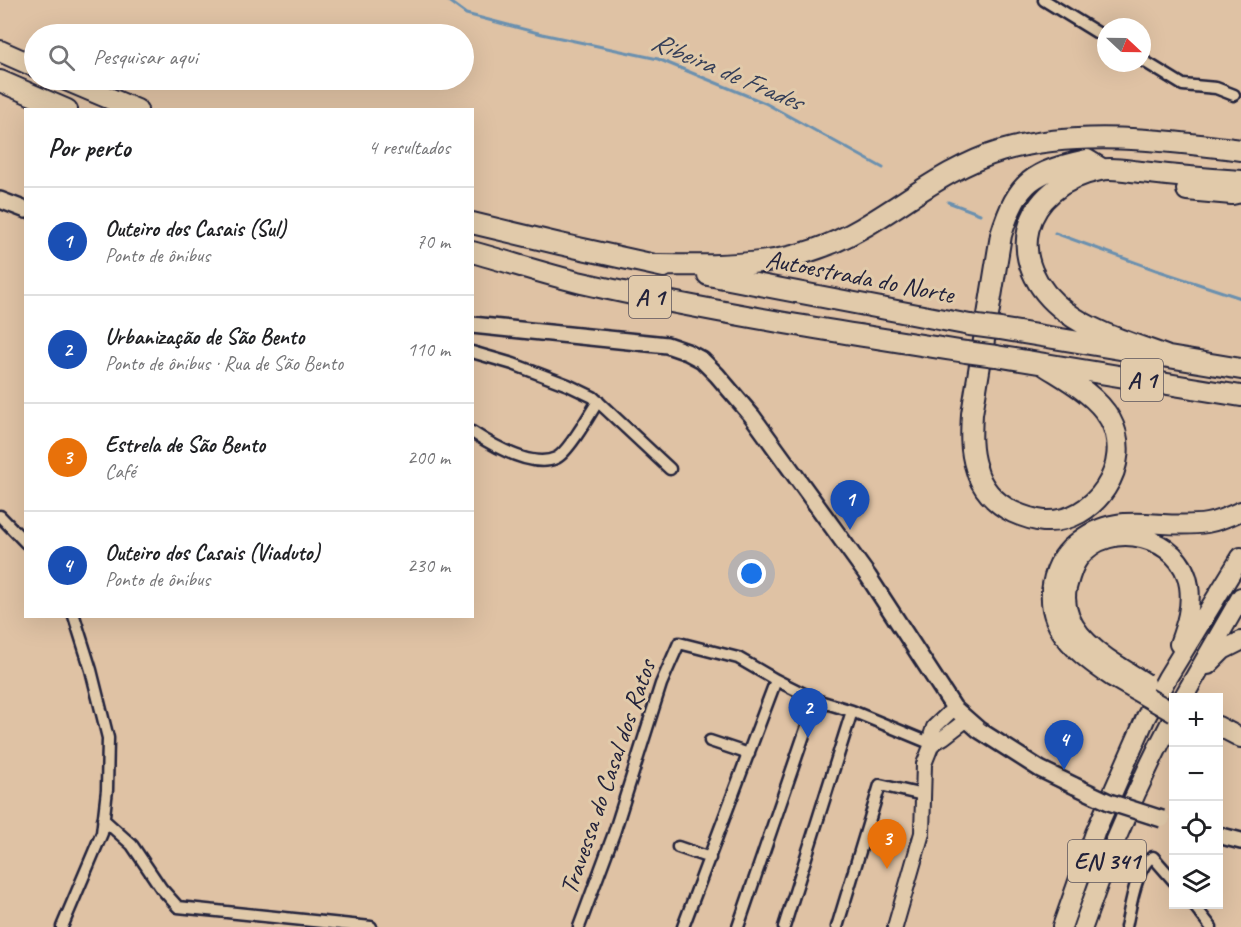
<!DOCTYPE html>
<html lang="pt">
<head>
<meta charset="utf-8">
<style>
  :root { --surface:#fff; --page:#f2f2f2; --text:#202124; --muted:#757577; --line:#e0e0e0; --accent:#c8321e }
  body { margin:0; font-family:Caveat,sans-serif; background:var(--page); color:var(--text) }
  .controls { position:absolute; right:18px; bottom:18px; display:grid; overflow:hidden; border-radius:0px; box-shadow:0 6px 24px #0002 }
  .controls button { width:54px; height:54px; display:grid; place-items:center; padding:0; border:0; border-bottom:2px solid var(--line); background:var(--surface); color:var(--text); font:30px sans-serif }
  .compass { position:absolute; left:1097px; top:18px; width:54px; height:54px; border-radius:50%; background:var(--surface); box-shadow:0 6px 24px #0002; rotate:112deg }
  .you { position:absolute; left:752px; top:574px; width:21px; height:21px; margin:-15px; border:4px solid #fff; border-radius:50%; background:#1a73e8; box-shadow:0 0 0 9px #1a73e833 }
  .badge { display:grid; place-items:center; width:39px; height:39px; border-radius:50%; background:var(--accent); color:#fff; font-size:20px; font-weight:700 }
  .pin { position:absolute; translate:-50% -50px; filter:drop-shadow(0 2px 3px #0008) }
  .pin::after { content:''; position:absolute; top:32px; width:21px; height:18px; background:inherit; clip-path:polygon(0 0,100% 0,50% 100%) }
  .list { margin:0; padding:0; list-style:none }
  h2 { display:flex; justify-content:space-between; align-items:center; height:78px; margin:0; padding:0 24px; font-size:26px }
  h2 small { font-size:20px; font-weight:400; color:var(--muted) }
  .list li { display:grid; grid-template-columns:39px 1fr auto; gap:18px; align-items:center; box-sizing:border-box; height:108px; padding:0 24px; border-top:2px solid var(--line) }
  .list b { display:block; font-size:22px; white-space:nowrap }
  .list p { margin:0; font-size:20px; white-space:nowrap; color:var(--muted) }
  .list em { font-size:20px; font-style:normal; color:var(--muted) }
  .icon { flex:none; width:33px; height:33px; fill:none; stroke:currentColor; stroke-width:2; stroke-linecap:round; stroke-linejoin:round }
  .map { position:relative; flex:none; width:1241px; height:927px; overflow:hidden }
  .search { position:absolute; background:var(--surface); box-shadow:0 6px 24px #0002; left:24px; top:24px; width:450px; height:66px; display:flex; align-items:center; gap:15px; box-sizing:border-box; padding:0 21px; border-radius:33px; color:var(--muted); font-size:22px }
  .panel { position:absolute; background:var(--surface); box-shadow:0 6px 24px #0002; left:24px; top:108px; width:450px; height:510px; border-radius:0px }
  .map>svg:first-child { display:block }
  .lines { fill:none; stroke-linecap:round; stroke-linejoin:round }
  .stream { stroke:#6b90af; stroke-width:3 }
  .minor-casing { stroke:#22223b; stroke-width:15 }
  .tertiary-casing { stroke:#22223b; stroke-width:18 }
  .secondary-casing { stroke:#22223b; stroke-width:20 }
  .trunk-casing { stroke:#22223b; stroke-width:22 }
  .motorway-casing { stroke:#22223b; stroke-width:24 }
  .minor { stroke:#e1caaa; stroke-width:10 }
  .tertiary { stroke:#e1caaa; stroke-width:14 }
  .secondary { stroke:#e1caaa; stroke-width:15 }
  .trunk { stroke:#e1caaa; stroke-width:18 }
  .motorway { stroke:#e1caaa; stroke-width:20 }
  .secondary-bridge-casing { stroke:#22223b; stroke-width:20; stroke-linecap:butt }
  .trunk-bridge-casing { stroke:#22223b; stroke-width:22; stroke-linecap:butt }
  .motorway-bridge-casing { stroke:#22223b; stroke-width:24; stroke-linecap:butt }
  .secondary-bridge { stroke:#e1caaa; stroke-width:15 }
  .trunk-bridge { stroke:#e1caaa; stroke-width:18 }
  .motorway-bridge { stroke:#e1caaa; stroke-width:20 }
  .labels { text-anchor:middle; stroke-width:6; stroke-linejoin:round; paint-order:stroke }
  .shield { fill:#e1caaa; stroke:#5b545c; stroke-width:1.5 }
  .shield-label { font-size:24px; font-weight:bold; fill:#22223b }
  .street-label { font-size:26px; fill:#22223b; stroke:#e1caaa }
  .water-label { font-size:27px; font-style:italic; fill:#343e58; stroke:#e1caaa }
</style>
</head>
<body>
<div class="map">
<svg width="1241" height="927" viewBox="0 0 1241 927">
  <rect width="100%" height="100%" fill="#dfc2a4"/>
  <filter id="ink" filterUnits="userSpaceOnUse"><feTurbulence type="fractalNoise" baseFrequency=".0167" numOctaves="2"/><feDisplacementMap in="SourceGraphic" scale="12" xChannelSelector="R" yChannelSelector="G"/><feConvolveMatrix kernelMatrix="1 2 1 2 8 2 1 2 1" color-interpolation-filters="sRGB"/></filter>
  <g filter="url(#ink)">
    <g class="lines">
      <path class="stream" d="M 447,0 L 466,14 L 542,34 L 658,59 L 765,103 L 883,168
        M 948,202 L 980,214
        M 1055,233 L 1156,270 L 1241,298"/>
      <g class="minor-casing">
        <path id="minor" d="M 1044,0 L 1106,38
          M 1142,60 L 1183,85 L 1216,88 L 1234,95
          M 472,352 L 513,364 L 568,385 L 593,397 L 670,469
          M 472,432 C 492,445 532,469 556,458 C 568,453 590,414 598,401
          M 0,516 L 26,543
          M 710,741 L 749,754
          M 103,819 L 132,845 L 161,888 L 178,907 L 371,927
          M 678,847 L 710,858
          M 1193,904 L 1211,927
          M 62,927 L 102,833 L 107,790 L 108,738 L 91,670 L 74,616
          M 579,927 L 614,833 L 661,684 L 679,643 L 738,658 L 776,680 L 816,700 L 852,711 L 932,744
          M 683,927 L 776,680
          M 738,927 L 816,700
          M 784,927 L 852,711
          M 837,927 L 880,785 L 923,795
          M 1126,927 C 1130,910 1136,864 1153,857 L 1174,881"/>
      </g>
      <g class="tertiary-casing">
        <path id="tertiary" d="M 932,744 L 944,737 L 966,720
          M 895,927 L 922,833 L 924,764 L 932,744 L 931,736 L 934,727 L 954,708"/>
      </g>
      <g class="secondary-casing">
        <path id="secondary" d="M 0,200 L 26,210
          M 472,325 L 667,345 L 687,352 L 702,360 L 717,375 L 752,416 L 868,576 L 954,708 L 979,730 L 1040,769 L 1075,786
          M 1218,835 L 1241,841"/>
      </g>
      <g class="trunk-casing">
        <path id="trunk" d="M 1208,665 L 1223,650 L 1241,641
          M 1119,666 C 1092,649 1060,624 1067,588 C 1070,577 1072,567 1079,558 C 1109,518 1182,536 1189,586 C 1192,606 1186,625 1179,644
          M 1112,677 C 1082,657 1048,632 1051,592 C 1053,573 1060,556 1075,544 C 1117,507 1158,531 1207,523 C 1219,521 1230,516 1241,511
          M 1183,698 L 1241,597
          M 1218,726 L 1241,738
          M 1062,927 L 1095,833 L 1146,717 L 1167,678 L 1241,557
          M 1083,927 C 1108,854 1138,784 1174,716"/>
      </g>
      <g class="motorway-casing">
        <path id="motorway" d="M 0,51 L 34,66
          M 66,80 L 137,110
          M 0,81 L 67,110
          M 1187,190 L 1232,194 L 1241,192
          M 472,223 L 560,244 L 664,267
          M 472,252 C 509,262 545,274 582,283 C 709,312 838,332 966,352
          M 654,265 C 729,266 794,268 862,228 C 907,202 950,166 1001,151 C 1075,129 1165,140 1241,150
          M 708,275 L 970,325
          M 1000,329 L 1241,369
          M 996,356 L 1241,396
          M 1166,356 C 1134,344 1093,333 1066,312 C 1000,263 1021,186 1100,170 C 1112,167 1129,171 1141,172 C 1174,176 1208,179 1241,181
          M 1043,364 C 1066,379 1096,394 1110,419 C 1135,464 1095,524 1044,521 C 1034,520 1022,516 1013,512 C 995,503 981,488 976,468 C 970,450 971,432 972,414 L 1001,235 C 1018,180 1033,172 1087,160 L 1102,169"/>
      </g>
      <use href="#minor" class="minor"/>
      <use href="#tertiary" class="tertiary"/>
      <use href="#secondary" class="secondary"/>
      <use href="#trunk" class="trunk"/>
      <use href="#motorway" class="motorway"/>
      <g class="secondary-bridge-casing">
        <path id="secondary-bridge" d="M 1075,786 L 1109,802 L 1162,819"/>
      </g>
      <g class="trunk-bridge-casing">
        <path id="trunk-bridge" d="M 1119,666 L 1146,683
          M 1112,677 L 1174,713"/>
      </g>
      <g class="motorway-bridge-casing">
        <path id="motorway-bridge" d="M 970,325 L 1000,329
          M 966,352 L 996,356"/>
      </g>
      <use href="#secondary-bridge" class="secondary-bridge"/>
      <use href="#trunk-bridge" class="trunk-bridge"/>
      <use href="#motorway-bridge" class="motorway-bridge"/>
    </g>
  </g>
  <g class="labels">
    <g class="shield">
      <rect x="629" y="276" width="42" height="42" rx="4.5"/>
      <rect x="1121" y="359" width="42" height="42" rx="4.5"/>
      <rect x="1068" y="840" width="78" height="42" rx="4.5"/>
    </g>
    <g class="shield-label">
      <text x="650" y="305">A 1</text>
      <text x="1142" y="388">A 1</text>
      <text x="1107" y="869">EN 341</text>
    </g>
    <g class="street-label">
      <text transform="translate(860 276) rotate(11)" y="9">Autoestrada do Norte</text>
      <text transform="translate(607 777) rotate(-71)" y="9">Travessa do Casal dos Ratos</text>
    </g>
    <g class="water-label">
      <text transform="translate(727 71) rotate(23)" y="9">Ribeira de Frades</text>
    </g>
  </g>
</svg>
<div class="controls">
<button>+</button>
<button>−</button>
<button><svg class="icon" aria-label="locate" viewBox="0 0 24 24"><circle cx="12" cy="12" r="6"/><path d="M12 2v4M12 18v4M2 12h4M18 12h4"/></svg></button>
<button><svg class="icon" aria-label="layers" viewBox="0 0 24 24"><path d="M12 4l9 5-9 5-9-5zM3 14l9 5 9-5"/></svg></button>
</div>
<svg class="compass" viewBox="-18 -18 36 36"><path d="M0-13l5 13h-10z" fill="#e53935"/><path d="M0 13l5-13h-10z" fill="#757577"/></svg>
<div class="you"></div>
<div class="pin badge" style="left:850px;top:530px;background:#1a4fb4">1</div>
<div class="pin badge" style="left:808px;top:738px;background:#1a4fb4">2</div>
<div class="pin badge" style="left:887px;top:869px;background:#e8710a">3</div>
<div class="pin badge" style="left:1064px;top:770px;background:#1a4fb4">4</div>
<div class="search"><svg class="icon" aria-label="search" viewBox="0 0 24 24"><circle cx="10" cy="10" r="6"/><path d="M15 15l6 6"/></svg>Pesquisar aqui</div>
<section class="panel">
<h2>Por perto<small>4 resultados</small></h2>
<ul class="list">
<li><span class="badge" style="background:#1a4fb4">1</span><div><b>Outeiro dos Casais (Sul)</b><p>Ponto de ônibus</p></div><em>70 m</em></li>
<li><span class="badge" style="background:#1a4fb4">2</span><div><b>Urbanização de São Bento</b><p>Ponto de ônibus · Rua de São Bento</p></div><em>110 m</em></li>
<li><span class="badge" style="background:#e8710a">3</span><div><b>Estrela de São Bento</b><p>Café</p></div><em>200 m</em></li>
<li><span class="badge" style="background:#1a4fb4">4</span><div><b>Outeiro dos Casais (Viaduto)</b><p>Ponto de ônibus</p></div><em>230 m</em></li>
</ul>
</section>
</div>
</body>
</html>
